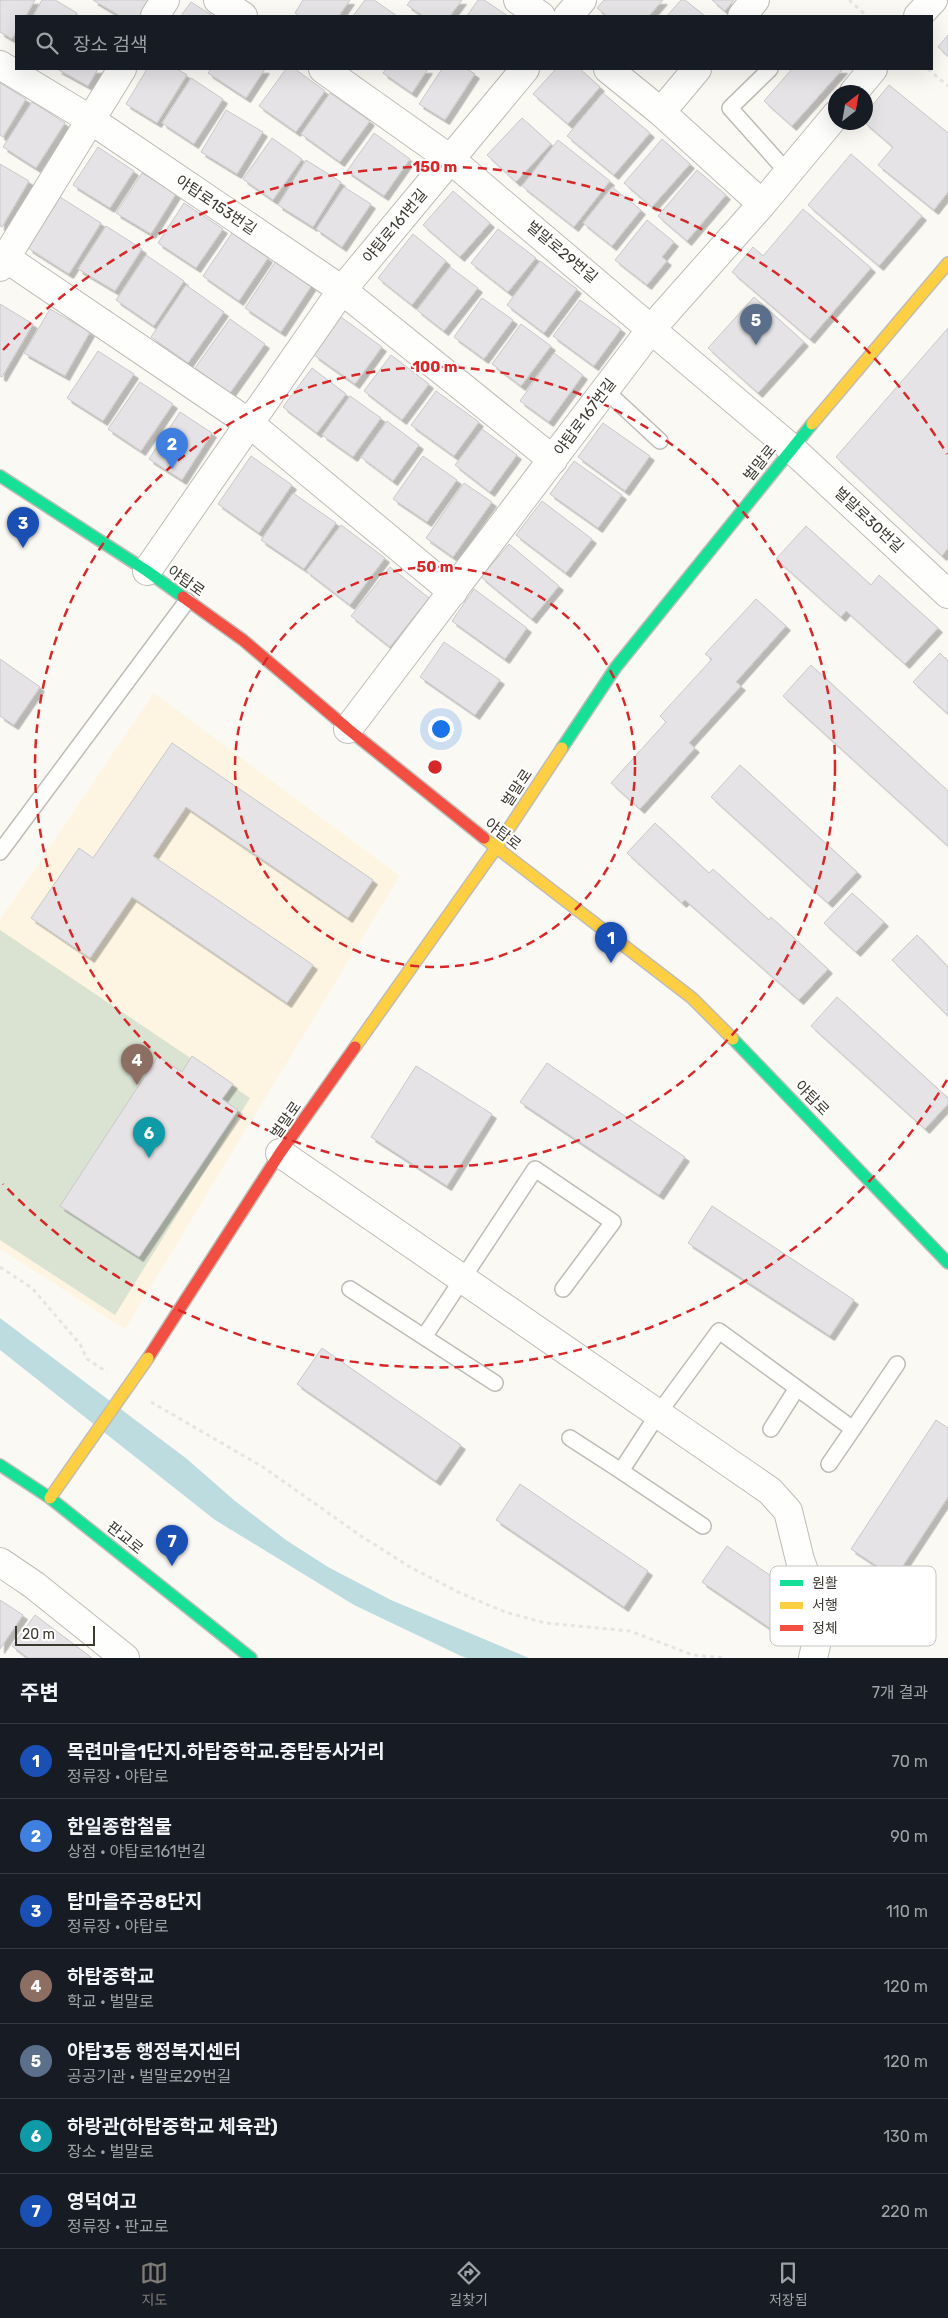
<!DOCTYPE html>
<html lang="ko">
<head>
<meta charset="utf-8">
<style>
  :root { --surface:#171b24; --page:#242831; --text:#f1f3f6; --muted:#9ea1a6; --line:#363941; --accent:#7f7c75 }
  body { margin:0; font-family:Rubik,"Noto Sans KR",sans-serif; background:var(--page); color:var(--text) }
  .compass { position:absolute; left:828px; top:85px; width:45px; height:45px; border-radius:50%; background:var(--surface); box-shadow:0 5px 20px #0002; rotate:31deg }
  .scale { position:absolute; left:15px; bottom:12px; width:80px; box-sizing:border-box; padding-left:5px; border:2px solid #3c3930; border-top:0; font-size:14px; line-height:18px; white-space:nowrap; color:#3c3930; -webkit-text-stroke:4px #fff; paint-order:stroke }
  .you { position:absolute; left:440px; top:728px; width:18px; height:18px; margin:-12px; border:4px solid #fff; border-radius:50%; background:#1a73e8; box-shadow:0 0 0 8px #1a73e833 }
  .badge { display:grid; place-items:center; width:32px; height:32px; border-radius:50%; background:var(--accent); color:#fff; font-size:16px; font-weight:700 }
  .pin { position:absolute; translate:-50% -41px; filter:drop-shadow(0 1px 2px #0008) }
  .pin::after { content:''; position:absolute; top:26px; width:18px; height:15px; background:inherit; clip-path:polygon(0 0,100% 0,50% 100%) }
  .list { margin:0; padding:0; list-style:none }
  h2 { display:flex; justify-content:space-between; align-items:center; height:65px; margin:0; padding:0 20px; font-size:21px }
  h2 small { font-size:16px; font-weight:400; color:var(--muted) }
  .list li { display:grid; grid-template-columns:32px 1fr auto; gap:15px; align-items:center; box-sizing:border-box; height:75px; padding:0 20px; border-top:1px solid var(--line) }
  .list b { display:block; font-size:19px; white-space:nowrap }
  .list p { margin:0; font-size:16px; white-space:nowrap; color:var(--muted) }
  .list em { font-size:16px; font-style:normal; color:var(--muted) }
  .icon { flex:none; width:28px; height:28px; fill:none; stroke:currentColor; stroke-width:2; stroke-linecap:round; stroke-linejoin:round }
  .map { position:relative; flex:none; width:948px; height:1658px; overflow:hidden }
  .search { position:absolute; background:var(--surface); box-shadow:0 5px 20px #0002; left:15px; right:15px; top:15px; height:55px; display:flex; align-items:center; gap:12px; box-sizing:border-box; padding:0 18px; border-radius:0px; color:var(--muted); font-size:19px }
  .sheet { height:590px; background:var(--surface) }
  nav { display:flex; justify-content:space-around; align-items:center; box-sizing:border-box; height:70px; border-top:1px solid var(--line); background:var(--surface); font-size:14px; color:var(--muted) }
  nav a { display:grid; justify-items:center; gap:2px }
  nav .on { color:var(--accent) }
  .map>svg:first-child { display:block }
  .built { fill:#fdf5e2 }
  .green { fill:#dae2d2 }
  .water { fill:#bddce0 }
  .building { fill:#e5e3e5; stroke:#c9c8ca; filter:url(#shadow) }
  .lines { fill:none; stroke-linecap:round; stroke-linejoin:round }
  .lane-casing { stroke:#bfbcb6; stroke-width:18 }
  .street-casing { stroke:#bfbcb6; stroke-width:30 }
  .fast-casing { stroke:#bfbcb6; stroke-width:14 }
  .slow-casing { stroke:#bfbcb6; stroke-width:14 }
  .jam-casing { stroke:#bfbcb6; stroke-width:14 }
  .path { stroke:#e7e5e4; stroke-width:3; stroke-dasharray:4 4; stroke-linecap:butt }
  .lane { stroke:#fefefd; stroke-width:15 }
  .street { stroke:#fefefd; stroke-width:28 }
  .fast { stroke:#16e098; stroke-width:11 }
  .slow { stroke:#ffcf43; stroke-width:11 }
  .jam { stroke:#f24e42; stroke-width:11 }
  .slow-bridge-casing { stroke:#bfbcb6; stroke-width:14; stroke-linecap:butt }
  .slow-bridge { stroke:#ffcf43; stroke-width:11 }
  .ring { fill:none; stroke:#d62828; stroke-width:2.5; stroke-dasharray:9 6 }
  .labels { text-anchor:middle; stroke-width:4; stroke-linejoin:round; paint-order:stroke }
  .street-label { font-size:15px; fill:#3c3930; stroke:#fff }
  .key { fill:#fff; stroke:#c4c4c1; stroke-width:1 }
  .key-label { font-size:14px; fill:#3c3930 }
  .centre { fill:#d62828; stroke:#fff; stroke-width:2.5 }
  .ring-label { font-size:15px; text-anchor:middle; font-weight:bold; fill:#d62828; stroke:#fff; stroke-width:4; stroke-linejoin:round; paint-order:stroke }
</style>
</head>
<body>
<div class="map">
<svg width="948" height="1658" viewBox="0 0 948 1658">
  <defs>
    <filter id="shadow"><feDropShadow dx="4.5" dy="4.5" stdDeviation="0" flood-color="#0004"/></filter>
  </defs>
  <rect width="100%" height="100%" fill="#fbf9f4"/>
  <path class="built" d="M 154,693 L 400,876 L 125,1329 L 0,1249 L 0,920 Z"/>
  <path class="green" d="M 0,930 L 250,1098 L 115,1315 L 0,1240 Z"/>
  <path class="water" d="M 0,1318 L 187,1459 L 235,1501 L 286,1540 L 328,1567 L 391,1600 L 529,1658 L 467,1658 L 461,1656 L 354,1605 L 215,1520 L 0,1350 Z"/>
  <path class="building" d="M 0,0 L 35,0 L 26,16 L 16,16 L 16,32 L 12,39 L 0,32 Z
    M 42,0 L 55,0 L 77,13 L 75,16 L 33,16 Z
    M 93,0 L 150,0 L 140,16 L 120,16 Z
    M 303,0 L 350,0 L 339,16 L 299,16 L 295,13 Z
    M 365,0 L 374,0 L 397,16 L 353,16 Z
    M 411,0 L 462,0 L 450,16 L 423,16 L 407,5 Z
    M 478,0 L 484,0 L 508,16 L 467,16 Z
    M 604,0 L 663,0 L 649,16 L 607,16 L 597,8 Z
    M 681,0 L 685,0 L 705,16 L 667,16 Z
    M 712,0 L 734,0 L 725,11 Z
    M 191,2 L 213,16 L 181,16 Z
    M 948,35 L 948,56 L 938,47 Z
    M 57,69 L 98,69 L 88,86 Z
    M 147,69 L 177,69 L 187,75 L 157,123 L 126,104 Z
    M 211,69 L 265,69 L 246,98 L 208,73 Z
    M 286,69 L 295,69 L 325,91 L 296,132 L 259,106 Z
    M 386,69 L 428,69 L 412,93 L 383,73 Z
    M 442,69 L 467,69 L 475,74 L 445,120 L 419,104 Z
    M 556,69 L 580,69 L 600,87 L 568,124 L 533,94 Z
    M 792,69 L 843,69 L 792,126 L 764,101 Z
    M 191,78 L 223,99 L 194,144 L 162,123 Z
    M 0,83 L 26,99 L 3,137 L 0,135 Z
    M 889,85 L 948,133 L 948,192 L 934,210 L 878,165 L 893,147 L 864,122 L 866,122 L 866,113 Z
    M 330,93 L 370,121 L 340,162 L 301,134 Z
    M 603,93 L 650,133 L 614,175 L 567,136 Z
    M 32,102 L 65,123 L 36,168 L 3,147 Z
    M 226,110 L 263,132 L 237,174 L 201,152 Z
    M 522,118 L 551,144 L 516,182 L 487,155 Z
    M 374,133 L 410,159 L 384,196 L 347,171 Z
    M 272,138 L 302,159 L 273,200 L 243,179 Z
    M 662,139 L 690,164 L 652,207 L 624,183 Z
    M 558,140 L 610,181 L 574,227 L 522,186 Z
    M 98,147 L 134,171 L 110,208 L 73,185 Z
    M 851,154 L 922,216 L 879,266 L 808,205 Z
    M 306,160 L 341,182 L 313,227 L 278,205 Z
    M 0,164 L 29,181 L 2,227 L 0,226 Z
    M 697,170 L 726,195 L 687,241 L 658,216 Z
    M 142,173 L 176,194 L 151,234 L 116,213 Z
    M 344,187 L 371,204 L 342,247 L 316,229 Z
    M 612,187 L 641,210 L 612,246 L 583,223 Z
    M 453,191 L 490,223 L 460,257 L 423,225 Z
    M 60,197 L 101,223 L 69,274 L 28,248 Z
    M 184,203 L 223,229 L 196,268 L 158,243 Z
    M 803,209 L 871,268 L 810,339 L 732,272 L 753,247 L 763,256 Z
    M 647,220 L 674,242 L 662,257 L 667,261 L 647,285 L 615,260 Z
    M 106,226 L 142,249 L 115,291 L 78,269 Z
    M 498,229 L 536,258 L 508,292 L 471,263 Z
    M 232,233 L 268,258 L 239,301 L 203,276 Z
    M 413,234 L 446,261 L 412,305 L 378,278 Z
    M 146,255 L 184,281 L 154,326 L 116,300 Z
    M 276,261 L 312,285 L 281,332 L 245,308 Z
    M 540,261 L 577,289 L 544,333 L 507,305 Z
    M 450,267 L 478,288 L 444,331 L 417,310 Z
    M 186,285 L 224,312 L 188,363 L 151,337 Z
    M 754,297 L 804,342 L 758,393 L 708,348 Z
    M 482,298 L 513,320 L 484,359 L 454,337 Z
    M 580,300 L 621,329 L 594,366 L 553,336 Z
    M 0,304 L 33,324 L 2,377 L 0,376 Z
    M 50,309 L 90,332 L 65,376 L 24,353 Z
    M 341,317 L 382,347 L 355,384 L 314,355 Z
    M 230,319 L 265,344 L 230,393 L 195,368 Z
    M 521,324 L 551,346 L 521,386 L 492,364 Z
    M 948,328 L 948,548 L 942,556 L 836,457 Z
    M 98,351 L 134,374 L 103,421 L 67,398 Z
    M 554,353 L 583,375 L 549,422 L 520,401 Z
    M 391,355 L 429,384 L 402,420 L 364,391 Z
    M 312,368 L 346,394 L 317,433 L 283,407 Z
    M 140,382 L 173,404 L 141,451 L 108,429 Z
    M 436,391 L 479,422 L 454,456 L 411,425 Z
    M 350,396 L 381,418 L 353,457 L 322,435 Z
    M 180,412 L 212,433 L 182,480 L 149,459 Z
    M 387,421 L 419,445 L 393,481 L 361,457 Z
    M 603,423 L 650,456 L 625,491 L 578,457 Z
    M 482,429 L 517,455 L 490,492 L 455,465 Z
    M 251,456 L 292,485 L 259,533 L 218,504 Z
    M 423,456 L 457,480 L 427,522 L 393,499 Z
    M 574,461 L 622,495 L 598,528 L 550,494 Z
    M 464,483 L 492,502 L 453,557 L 426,538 Z
    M 293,493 L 336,523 L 304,569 L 261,540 Z
    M 542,501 L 592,539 L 566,573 L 516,535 Z
    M 341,525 L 385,558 L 350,605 L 306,571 Z
    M 806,526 L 871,585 L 879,575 L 938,628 L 905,664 L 846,611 L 841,617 L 776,559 Z
    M 509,544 L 559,586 L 532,619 L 481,577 Z
    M 390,567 L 429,598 L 390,647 L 351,616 Z
    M 474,589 L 527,628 L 505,659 L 452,621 Z
    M 756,599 L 786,626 L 736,682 L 741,686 L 689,743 L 695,748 L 640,809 L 611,783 L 666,722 L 660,716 L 712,659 L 705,654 Z
    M 444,642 L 500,680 L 475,715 L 420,677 Z
    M 940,653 L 948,661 L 948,714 L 913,682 Z
    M 0,659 L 40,687 L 14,725 L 0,716 Z
    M 811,665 L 948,791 L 948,846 L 783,696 Z
    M 172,743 L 373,880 L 348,918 L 186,807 L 153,856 L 313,965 L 287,1003 L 132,897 L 90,958 L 31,918 L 79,848 L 93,858 Z
    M 740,765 L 857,872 L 828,903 L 711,797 Z
    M 655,823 L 709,873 L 713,869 L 769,920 L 771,917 L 828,969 L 799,1000 L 685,900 L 682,903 L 627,853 Z
    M 852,893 L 884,922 L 856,952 L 824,923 Z
    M 917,935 L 948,967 L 948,1016 L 892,960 Z
    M 837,997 L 948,1098 L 948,1104 L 925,1129 L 811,1026 Z
    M 158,1056 L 182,1072 L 192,1056 L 233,1084 L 222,1099 L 238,1110 L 139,1257 L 60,1206 Z
    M 547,1063 L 685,1157 L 659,1195 L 520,1102 Z
    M 416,1066 L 492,1114 L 447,1186 L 371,1137 Z
    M 712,1206 L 854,1300 L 830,1336 L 688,1243 Z
    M 322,1348 L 461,1445 L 436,1481 L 297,1384 Z
    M 936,1420 L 948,1428 L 948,1497 L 895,1578 L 851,1549 Z
    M 520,1484 L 648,1571 L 624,1607 L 496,1520 Z
    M 727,1546 L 802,1597 L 777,1633 L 702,1582 Z
    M 0,1600 L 23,1615 L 0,1649 Z
    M 35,1615 L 92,1658 L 28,1658 L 12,1646 Z"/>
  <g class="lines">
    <g class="lane-casing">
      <path id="lane" d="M 770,69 L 730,108 L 788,173
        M 605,390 L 660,441
        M 0,852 L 187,601
        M 350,1289 L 424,1337
        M 495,1383 L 424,1337 L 535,1169 L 613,1222 L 563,1289
        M 771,1429 L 797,1388
        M 570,1438 L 621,1471
        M 829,1464 L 853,1429
        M 703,1526 L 621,1471 L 658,1414 L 719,1331 L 853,1429 L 897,1364"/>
    </g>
    <g class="street-casing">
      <path id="street" d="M 218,0 L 243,16
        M 518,0 L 541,16
        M 155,16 L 165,0
        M 568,16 L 582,0
        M 742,16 L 755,0
        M 918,16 L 933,0
        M 0,65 L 91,120 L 342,290 L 553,460
        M 323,69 L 450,159 L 791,448 L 948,594
        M 608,69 L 661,112 L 762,204
        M 854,92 L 873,69
        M 661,112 L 697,69
        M 0,254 L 249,423 L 453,592
        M 0,267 L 122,69
        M 147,571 L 342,290 L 525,69
        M 348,729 L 652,328 L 762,204 L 836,115
        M 280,1153 L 770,1491 L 788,1511 L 800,1560 L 822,1619 L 813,1658
        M 0,1562 L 34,1585 L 125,1658"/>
    </g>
    <g class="fast-casing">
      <path id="fast" d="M 0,476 L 147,571 L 183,597
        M 562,748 L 616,667 L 812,424
        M 733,1039 L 948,1263
        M 0,1465 L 50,1498 L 251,1658"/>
    </g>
    <g class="slow-casing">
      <path id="slow" d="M 812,424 L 948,263
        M 484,838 L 692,998 L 733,1039
        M 355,1047 L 496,848 L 562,748
        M 50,1498 L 78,1458"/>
    </g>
    <g class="jam-casing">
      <path id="jam" d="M 183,597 L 243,640 L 348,729 L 484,838
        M 148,1358 L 280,1153 L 355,1047"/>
    </g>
    <path class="path" d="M 849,0 L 867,16
      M 928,69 L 948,86
      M 0,1267 L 32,1288 L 80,1344 L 87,1359 L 107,1372
      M 151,1402 L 263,1467 L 361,1536 L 410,1567 L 460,1593 L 505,1612 L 545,1623 L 630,1631 L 693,1655 L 725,1658"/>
    <use href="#lane" class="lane"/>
    <use href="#street" class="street"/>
    <use href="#fast" class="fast"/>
    <use href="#slow" class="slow"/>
    <use href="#jam" class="jam"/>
    <g class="slow-bridge-casing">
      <path id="slow-bridge" d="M 78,1458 L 148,1358"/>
    </g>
    <use href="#slow-bridge" class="slow-bridge"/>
  </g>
  <g class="ring">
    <circle cx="435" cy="767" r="200"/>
    <circle cx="435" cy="767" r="400"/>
    <path d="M947 1080A600 600 0 0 1 3 1184M3 350A600 600 0 0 1 947 454"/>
  </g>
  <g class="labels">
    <g class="street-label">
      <text transform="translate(216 205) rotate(34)" y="5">야탑로153번길</text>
      <text transform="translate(395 226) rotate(-50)" y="5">야탑로161번길</text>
      <text transform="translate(562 252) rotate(40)" y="5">벌말로29번길</text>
      <text transform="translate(585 417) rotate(-53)" y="5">야탑로167번길</text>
      <text transform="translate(760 463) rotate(-51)" y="5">벌말로</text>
      <text transform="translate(869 520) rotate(43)" y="5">벌말로30번길</text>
      <text transform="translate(186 581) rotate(36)" y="5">야탑로</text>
      <text transform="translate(517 788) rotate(-56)" y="5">벌말로</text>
      <text transform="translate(503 834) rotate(38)" y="5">야탑로</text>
      <text transform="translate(812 1098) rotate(46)" y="5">야탑로</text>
      <text transform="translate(286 1120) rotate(-55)" y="5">벌말로</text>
      <text transform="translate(125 1538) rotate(39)" y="5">판교로</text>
    </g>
  </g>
  <rect x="770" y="1566" width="166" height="80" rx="8" class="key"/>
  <rect x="780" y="1580" width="23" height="6" fill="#16e098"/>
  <rect x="780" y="1602" width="23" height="7" fill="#ffcf43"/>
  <rect x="780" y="1625" width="23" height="6" fill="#f24e42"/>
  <g class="key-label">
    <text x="812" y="1588">원활</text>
    <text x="812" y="1610">서행</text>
    <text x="812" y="1633">정체</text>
  </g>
  <circle cx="435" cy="767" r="8" class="centre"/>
  <g class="ring-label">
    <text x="435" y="172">150 m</text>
    <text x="435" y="372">100 m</text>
    <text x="435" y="572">50 m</text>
  </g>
</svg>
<svg class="compass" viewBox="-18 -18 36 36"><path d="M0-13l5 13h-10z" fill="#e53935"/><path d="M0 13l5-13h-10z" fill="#9ea1a6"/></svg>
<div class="scale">20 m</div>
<div class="you"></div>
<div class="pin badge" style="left:611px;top:963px;background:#1a4fb4">1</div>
<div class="pin badge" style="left:172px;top:469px;background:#3f7fe0">2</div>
<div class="pin badge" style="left:23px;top:548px;background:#1a4fb4">3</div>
<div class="pin badge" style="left:137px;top:1085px;background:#8d6e63">4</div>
<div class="pin badge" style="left:756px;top:345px;background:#5c6f8a">5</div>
<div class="pin badge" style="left:149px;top:1158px;background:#0f9aa8">6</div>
<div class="pin badge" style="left:172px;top:1566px;background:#1a4fb4">7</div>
<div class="search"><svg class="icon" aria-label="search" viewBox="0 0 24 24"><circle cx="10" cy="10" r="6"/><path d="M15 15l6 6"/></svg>장소 검색</div>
</div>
<section class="sheet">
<h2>주변<small>7개 결과</small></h2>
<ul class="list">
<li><span class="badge" style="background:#1a4fb4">1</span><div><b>목련마을1단지.하탑중학교.중탑동사거리</b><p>정류장 · 야탑로</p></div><em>70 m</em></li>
<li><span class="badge" style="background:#3f7fe0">2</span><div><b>한일종합철물</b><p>상점 · 야탑로161번길</p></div><em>90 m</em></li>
<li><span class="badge" style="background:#1a4fb4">3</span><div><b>탑마을주공8단지</b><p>정류장 · 야탑로</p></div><em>110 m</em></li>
<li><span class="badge" style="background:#8d6e63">4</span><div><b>하탑중학교</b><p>학교 · 벌말로</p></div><em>120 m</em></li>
<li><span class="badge" style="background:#5c6f8a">5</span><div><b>야탑3동 행정복지센터</b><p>공공기관 · 벌말로29번길</p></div><em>120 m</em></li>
<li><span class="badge" style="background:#0f9aa8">6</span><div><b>하랑관(하탑중학교 체육관)</b><p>장소 · 벌말로</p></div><em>130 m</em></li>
<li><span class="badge" style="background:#1a4fb4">7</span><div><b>영덕여고</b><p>정류장 · 판교로</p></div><em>220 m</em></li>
</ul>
</section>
<nav>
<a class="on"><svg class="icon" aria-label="map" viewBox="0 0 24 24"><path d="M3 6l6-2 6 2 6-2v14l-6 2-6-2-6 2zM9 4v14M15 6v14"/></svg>지도</a>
<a><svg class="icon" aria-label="directions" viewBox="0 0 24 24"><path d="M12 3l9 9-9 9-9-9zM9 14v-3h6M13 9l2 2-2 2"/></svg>길찾기</a>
<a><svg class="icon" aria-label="saved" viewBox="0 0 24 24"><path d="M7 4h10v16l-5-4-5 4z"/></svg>저장됨</a>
</nav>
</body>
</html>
